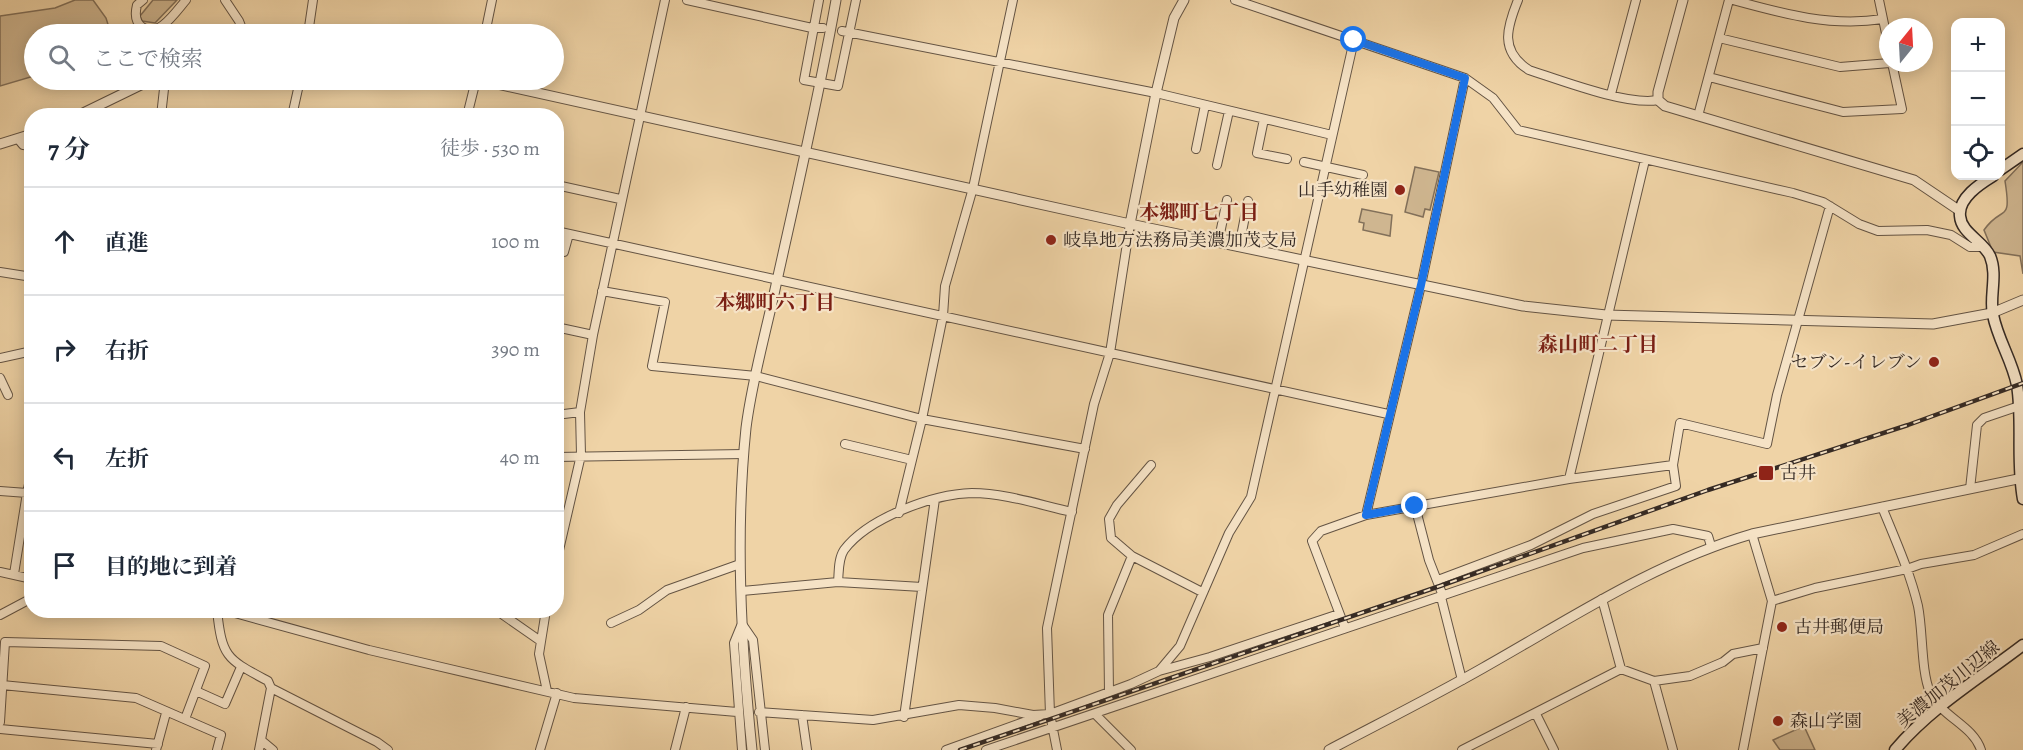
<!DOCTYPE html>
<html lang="ja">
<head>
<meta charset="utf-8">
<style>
  :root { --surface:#fff; --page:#f6f6f7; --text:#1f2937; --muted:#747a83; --line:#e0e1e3 }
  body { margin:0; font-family:Alegreya,"Noto Serif JP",serif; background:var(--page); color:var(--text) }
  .controls { position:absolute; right:18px; top:18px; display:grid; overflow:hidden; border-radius:12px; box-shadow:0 3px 15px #0003 }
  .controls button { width:54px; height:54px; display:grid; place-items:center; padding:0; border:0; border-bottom:2px solid var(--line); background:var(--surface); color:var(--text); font:30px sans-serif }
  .compass { position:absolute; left:1879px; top:18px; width:54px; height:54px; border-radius:50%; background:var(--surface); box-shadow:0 3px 15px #0003; rotate:18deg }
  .stop { position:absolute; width:18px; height:18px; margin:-14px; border:4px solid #1a73e8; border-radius:50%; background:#fff }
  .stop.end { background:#1a73e8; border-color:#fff; box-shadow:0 2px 6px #0008 }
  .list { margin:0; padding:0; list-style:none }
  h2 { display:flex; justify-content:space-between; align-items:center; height:78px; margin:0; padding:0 24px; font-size:26px }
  h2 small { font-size:20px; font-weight:400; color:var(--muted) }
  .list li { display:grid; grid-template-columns:39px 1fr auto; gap:18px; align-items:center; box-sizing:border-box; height:108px; padding:0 24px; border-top:2px solid var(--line) }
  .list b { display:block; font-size:22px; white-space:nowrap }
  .list em { font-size:20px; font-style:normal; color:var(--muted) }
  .icon { flex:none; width:33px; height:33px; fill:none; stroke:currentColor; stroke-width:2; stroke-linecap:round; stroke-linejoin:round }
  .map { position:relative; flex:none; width:2023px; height:750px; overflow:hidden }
  .search { position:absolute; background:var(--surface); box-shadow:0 3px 15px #0003; left:24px; top:24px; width:540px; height:66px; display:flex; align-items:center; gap:15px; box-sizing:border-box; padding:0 21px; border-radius:33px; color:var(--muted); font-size:22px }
  .panel { position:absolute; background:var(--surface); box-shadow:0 3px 15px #0003; left:24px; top:108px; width:540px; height:510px; border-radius:24px }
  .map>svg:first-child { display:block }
  .green { fill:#cfb690; stroke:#82705a; stroke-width:1.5 }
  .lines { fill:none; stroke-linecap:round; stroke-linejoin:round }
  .minor-casing { stroke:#645444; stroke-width:10 }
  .tertiary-casing { stroke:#645444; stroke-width:11 }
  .secondary-casing { stroke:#352a24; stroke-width:13 }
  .minor { stroke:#f5e2c5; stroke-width:8 }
  .tertiary { stroke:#f5e2c5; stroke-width:9 }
  .secondary { stroke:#f5e2c5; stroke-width:10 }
  .rail-casing { stroke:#352a24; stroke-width:4.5 }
  .rail { stroke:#f5e2c5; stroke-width:2; stroke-dasharray:7; stroke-linecap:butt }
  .route { stroke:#1a73e8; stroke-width:8 }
  .poi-dot { fill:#8f2418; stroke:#f5e2c5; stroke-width:2 }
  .labels { text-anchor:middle; stroke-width:4.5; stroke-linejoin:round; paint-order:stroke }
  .poi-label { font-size:18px; fill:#352a24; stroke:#f5e2c5; text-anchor:start }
  .street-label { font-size:18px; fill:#352a24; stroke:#f5e2c5 }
  .neighbourhood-label { font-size:20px; font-weight:bold; fill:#7a1f14; stroke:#f5e2c5 }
</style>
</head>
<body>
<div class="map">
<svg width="2023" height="750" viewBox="0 0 2023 750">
  <rect width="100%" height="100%" fill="#efd3a6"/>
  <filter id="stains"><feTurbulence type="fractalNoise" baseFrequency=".00333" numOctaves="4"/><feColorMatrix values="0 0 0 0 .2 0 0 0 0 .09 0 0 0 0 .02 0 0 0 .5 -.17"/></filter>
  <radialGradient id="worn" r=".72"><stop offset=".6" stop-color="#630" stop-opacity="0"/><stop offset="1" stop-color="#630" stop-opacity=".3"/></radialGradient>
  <path class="green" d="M 75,0 L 93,0 L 106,18 L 111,34 L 34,34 L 34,76 L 0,86 L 0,16 L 55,8 Z
    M 153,0 L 177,0 L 155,23 L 142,21 L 140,16 Z
    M 2023,162 L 2023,274 L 2020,256 L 1993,252 L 1984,230 C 2002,204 2012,225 2005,181 Z
    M 1415,167 L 1439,172 L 1430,210 L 1425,209 L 1423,217 L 1405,212 Z
    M 1362,209 L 1392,215 L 1390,236 L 1363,230 L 1364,223 L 1359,222 Z
    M 1804,726 L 1815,750 L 1780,750 L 1773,740 Z"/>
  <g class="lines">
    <g class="minor-casing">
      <path id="minor" d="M 143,0 L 137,5 C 135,13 135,22 142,27 C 158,40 177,10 186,0
        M 225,0 L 239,21 L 244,34
        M 687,0 L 812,28 L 823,28
        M 819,0 L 804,80 L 838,86 L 856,0
        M 1235,0 L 1465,78 L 1493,98 L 1518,130 L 1793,193 L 1823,202 L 1859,224 L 1878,231 L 1927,230 L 1951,235 L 1970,247 L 1983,247
        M 1518,0 C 1507,27 1499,51 1529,70 C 1560,80 1628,106 1658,100
        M 1733,0 C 1784,14 1830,27 1883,19
        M 1879,0 L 1888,43
        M 842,31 L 1156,93 L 1332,135
        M 308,34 L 313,0
        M 485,34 L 492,0
        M 1719,38 L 1840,67 L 1890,63
        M 1709,77 L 1843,112 L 1902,109 L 1892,63
        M 1611,94 L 1636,0
        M 161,116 L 165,80
        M 292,116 L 300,80
        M 467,116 L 476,80
        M 1698,116 L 1729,0
        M 1264,119 L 1257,153 L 1287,159
        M 18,139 L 23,145 L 32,146
        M 1196,149 L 1205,105
        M 1304,162 L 1363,175
        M 1217,165 L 1229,111
        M 561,186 L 620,199
        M 556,231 L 1388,414
        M 1218,243 L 1227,200
        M 1239,247 L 1248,201
        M 557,252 L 564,252 L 569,234
        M 0,272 L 32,277
        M 602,291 L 665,302 L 652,366 L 756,376 L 922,419 L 1085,449
        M 556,327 L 593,335
        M 0,358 L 32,351
        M 0,378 L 8,395
        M 556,415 L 580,412
        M 845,444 L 912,460
        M 556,457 L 744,454
        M 1151,465 L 1117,505 L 1109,519 L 1111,538 L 1132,556 L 1202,592
        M 1569,479 L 1645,160
        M 1970,489 L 1977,425 L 1984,418 L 2022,405
        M 0,491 L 27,493 L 14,574
        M 27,493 L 32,471
        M 1415,506 L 1429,560 L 1443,596
        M 1882,507 C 1895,539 1910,572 1918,606 C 1923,630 1921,672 1930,692 C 1941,717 1973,725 1981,750
        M 899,513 L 922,419 L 943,316 L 945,286 L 973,188 L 1013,0
        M 1366,515 L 1421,285 L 1465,78
        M 556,563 L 581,455 L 580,412 L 593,335 L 665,0
        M 0,572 L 32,579
        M 1438,580 L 1531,545 L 1593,514 L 1676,486 L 1673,465
        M 838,582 C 839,572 838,559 844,550 C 868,518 933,494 972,493 C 1005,493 1040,505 1072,512
        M 742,591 L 838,582 L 922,587
        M 1441,597 L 1462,680
        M 1602,599 L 1621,669
        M 1772,601 L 1815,588 L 1907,569 L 1921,564 L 1974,555 L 2023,534
        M 217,610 C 222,658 227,659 268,681 L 271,688 L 377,742 L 388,750
        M 224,610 L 369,650 L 574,698 L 737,712
        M 496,610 L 539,640
        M 546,610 L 539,654 L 547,691
        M 0,615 L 32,598
        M 611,623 L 639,610 L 667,590 L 740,564
        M 742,624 L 753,640 L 765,750
        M 741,626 L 734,643 L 742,750
        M 1345,628 L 1312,541 L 1321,531 L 1366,515 L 1569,479 L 1673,465 L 1680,423 L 1767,444 L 1777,395 L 1830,206
        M 1159,671 L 1210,657 L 1339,614
        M 1654,681 L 1673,750
        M 2,685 L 136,698 L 221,735 L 217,750
        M 196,691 L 225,704 L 241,667
        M 1109,692 L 1108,615 L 1132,556
        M 759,712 L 873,720 L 959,705 L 995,708 L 1033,715 L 1050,714 L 1131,684 L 1159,671 L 1180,646 L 1229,533 L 1251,497 L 1354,40
        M 1536,714 L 1554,750
        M 802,715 L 807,750
        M 1096,715 L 1131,750
        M 904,717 L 935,499
        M 0,722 L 5,642 L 161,646 L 205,666 L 185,719
        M 0,729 L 158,744
        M 261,740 L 273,750
        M 156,750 L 166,713
        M 259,750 L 271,688
        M 540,750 L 557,693
        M 675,750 L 686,707
        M 946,750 L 1040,716
        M 986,750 L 1583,548 L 1673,529 L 1708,536 L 1711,546
        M 1057,750 L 1050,714 L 1047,628 L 1094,404 L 1110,353 L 1130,224
        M 1462,750 L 1621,669 L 1654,681 L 1690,676 L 1723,662 L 1733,654 L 1763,648
        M 1743,750 L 1772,601 L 1752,534"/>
    </g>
    <g class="tertiary-casing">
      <path id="tertiary" d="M 1683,0 L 1658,92 L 1658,100 L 1665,106 L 1914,180 L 1960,211
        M 479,80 L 1130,224 L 1523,306 L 1606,315 L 1933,324 L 1992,313 L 2023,300
        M 77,116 L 151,80
        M 0,144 L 32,134
        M 1130,224 L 1156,93 L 1174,18 L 1184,0
        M 752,750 C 741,643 735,535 746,428 C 752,380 766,332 776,285 C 797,190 819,96 836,0
        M 1329,750 C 1380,723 1432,697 1483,668 C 1570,619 1655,562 1752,534 L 2023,478"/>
    </g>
    <g class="secondary-casing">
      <path id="secondary" d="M 2000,170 L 2023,154
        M 1993,176 C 1980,184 1958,198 1960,216 C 1961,233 1983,241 1990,256 C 1998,275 1989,297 1993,315 C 1998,340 2012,360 2017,385 C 2023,422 2016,461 2023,499
        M 1895,750 C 1930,708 1980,678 2023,645"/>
    </g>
    <use href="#minor" class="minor"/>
    <use href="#tertiary" class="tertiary"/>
    <use href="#secondary" class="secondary"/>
    <g class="rail-casing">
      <path id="rail" d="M 960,750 L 1440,586 L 1708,490 L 1908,425 L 2023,383"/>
    </g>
    <use href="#rail" class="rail"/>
  </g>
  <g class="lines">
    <path class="route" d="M 1354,40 L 1465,78 L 1421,285 L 1366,515 L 1415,506"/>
  </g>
  <g class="poi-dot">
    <circle cx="1400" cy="190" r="6"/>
    <circle cx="1051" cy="240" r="6"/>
    <circle cx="1934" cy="362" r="6"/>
    <rect x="1758" y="465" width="16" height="16" rx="3"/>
    <circle cx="1782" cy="627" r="6"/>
    <circle cx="1778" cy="721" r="6"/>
  </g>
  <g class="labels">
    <g class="poi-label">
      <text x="1388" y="196" text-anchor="end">山手幼稚園</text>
      <text x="1063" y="246">岐阜地方法務局美濃加茂支局</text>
      <text x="1922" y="368" text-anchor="end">セブン-イレブン</text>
      <text x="1780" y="479">古井</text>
      <text x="1794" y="633">古井郵便局</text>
      <text x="1790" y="727">森山学園</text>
    </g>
    <g class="street-label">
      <text transform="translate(1948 684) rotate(-39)" y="6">美濃加茂川辺線</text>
    </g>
    <g class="neighbourhood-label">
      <text x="1199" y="219">本郷町七丁目</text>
      <text x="775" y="309">本郷町六丁目</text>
      <text x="1598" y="351">森山町二丁目</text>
    </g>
  </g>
  <rect width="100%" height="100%" filter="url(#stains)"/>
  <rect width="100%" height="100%" fill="url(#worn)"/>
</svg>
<div class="controls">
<button>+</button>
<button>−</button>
<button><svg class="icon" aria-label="locate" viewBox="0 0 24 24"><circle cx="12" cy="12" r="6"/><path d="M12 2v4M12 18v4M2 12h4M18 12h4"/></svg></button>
</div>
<svg class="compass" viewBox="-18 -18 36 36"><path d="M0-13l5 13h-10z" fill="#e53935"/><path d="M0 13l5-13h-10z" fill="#747a83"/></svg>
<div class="stop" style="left:1354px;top:40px"></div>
<div class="stop end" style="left:1415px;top:506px"></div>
<div class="search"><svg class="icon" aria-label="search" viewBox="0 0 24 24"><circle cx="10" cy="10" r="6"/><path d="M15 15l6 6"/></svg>ここで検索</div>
<section class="panel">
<h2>7 分<small>徒歩 · 530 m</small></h2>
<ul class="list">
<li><svg class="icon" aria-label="ahead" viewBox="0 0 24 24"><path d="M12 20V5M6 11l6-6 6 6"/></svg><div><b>直進</b></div><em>100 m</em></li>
<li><svg class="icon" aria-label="right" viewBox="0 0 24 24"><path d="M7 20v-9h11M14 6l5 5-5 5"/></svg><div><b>右折</b></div><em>390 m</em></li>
<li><svg class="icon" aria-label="left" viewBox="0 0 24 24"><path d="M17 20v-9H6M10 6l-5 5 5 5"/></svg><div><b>左折</b></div><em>40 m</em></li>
<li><svg class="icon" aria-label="arrive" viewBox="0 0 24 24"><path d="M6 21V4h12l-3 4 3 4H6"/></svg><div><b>目的地に到着</b></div></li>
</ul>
</section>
</div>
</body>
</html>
